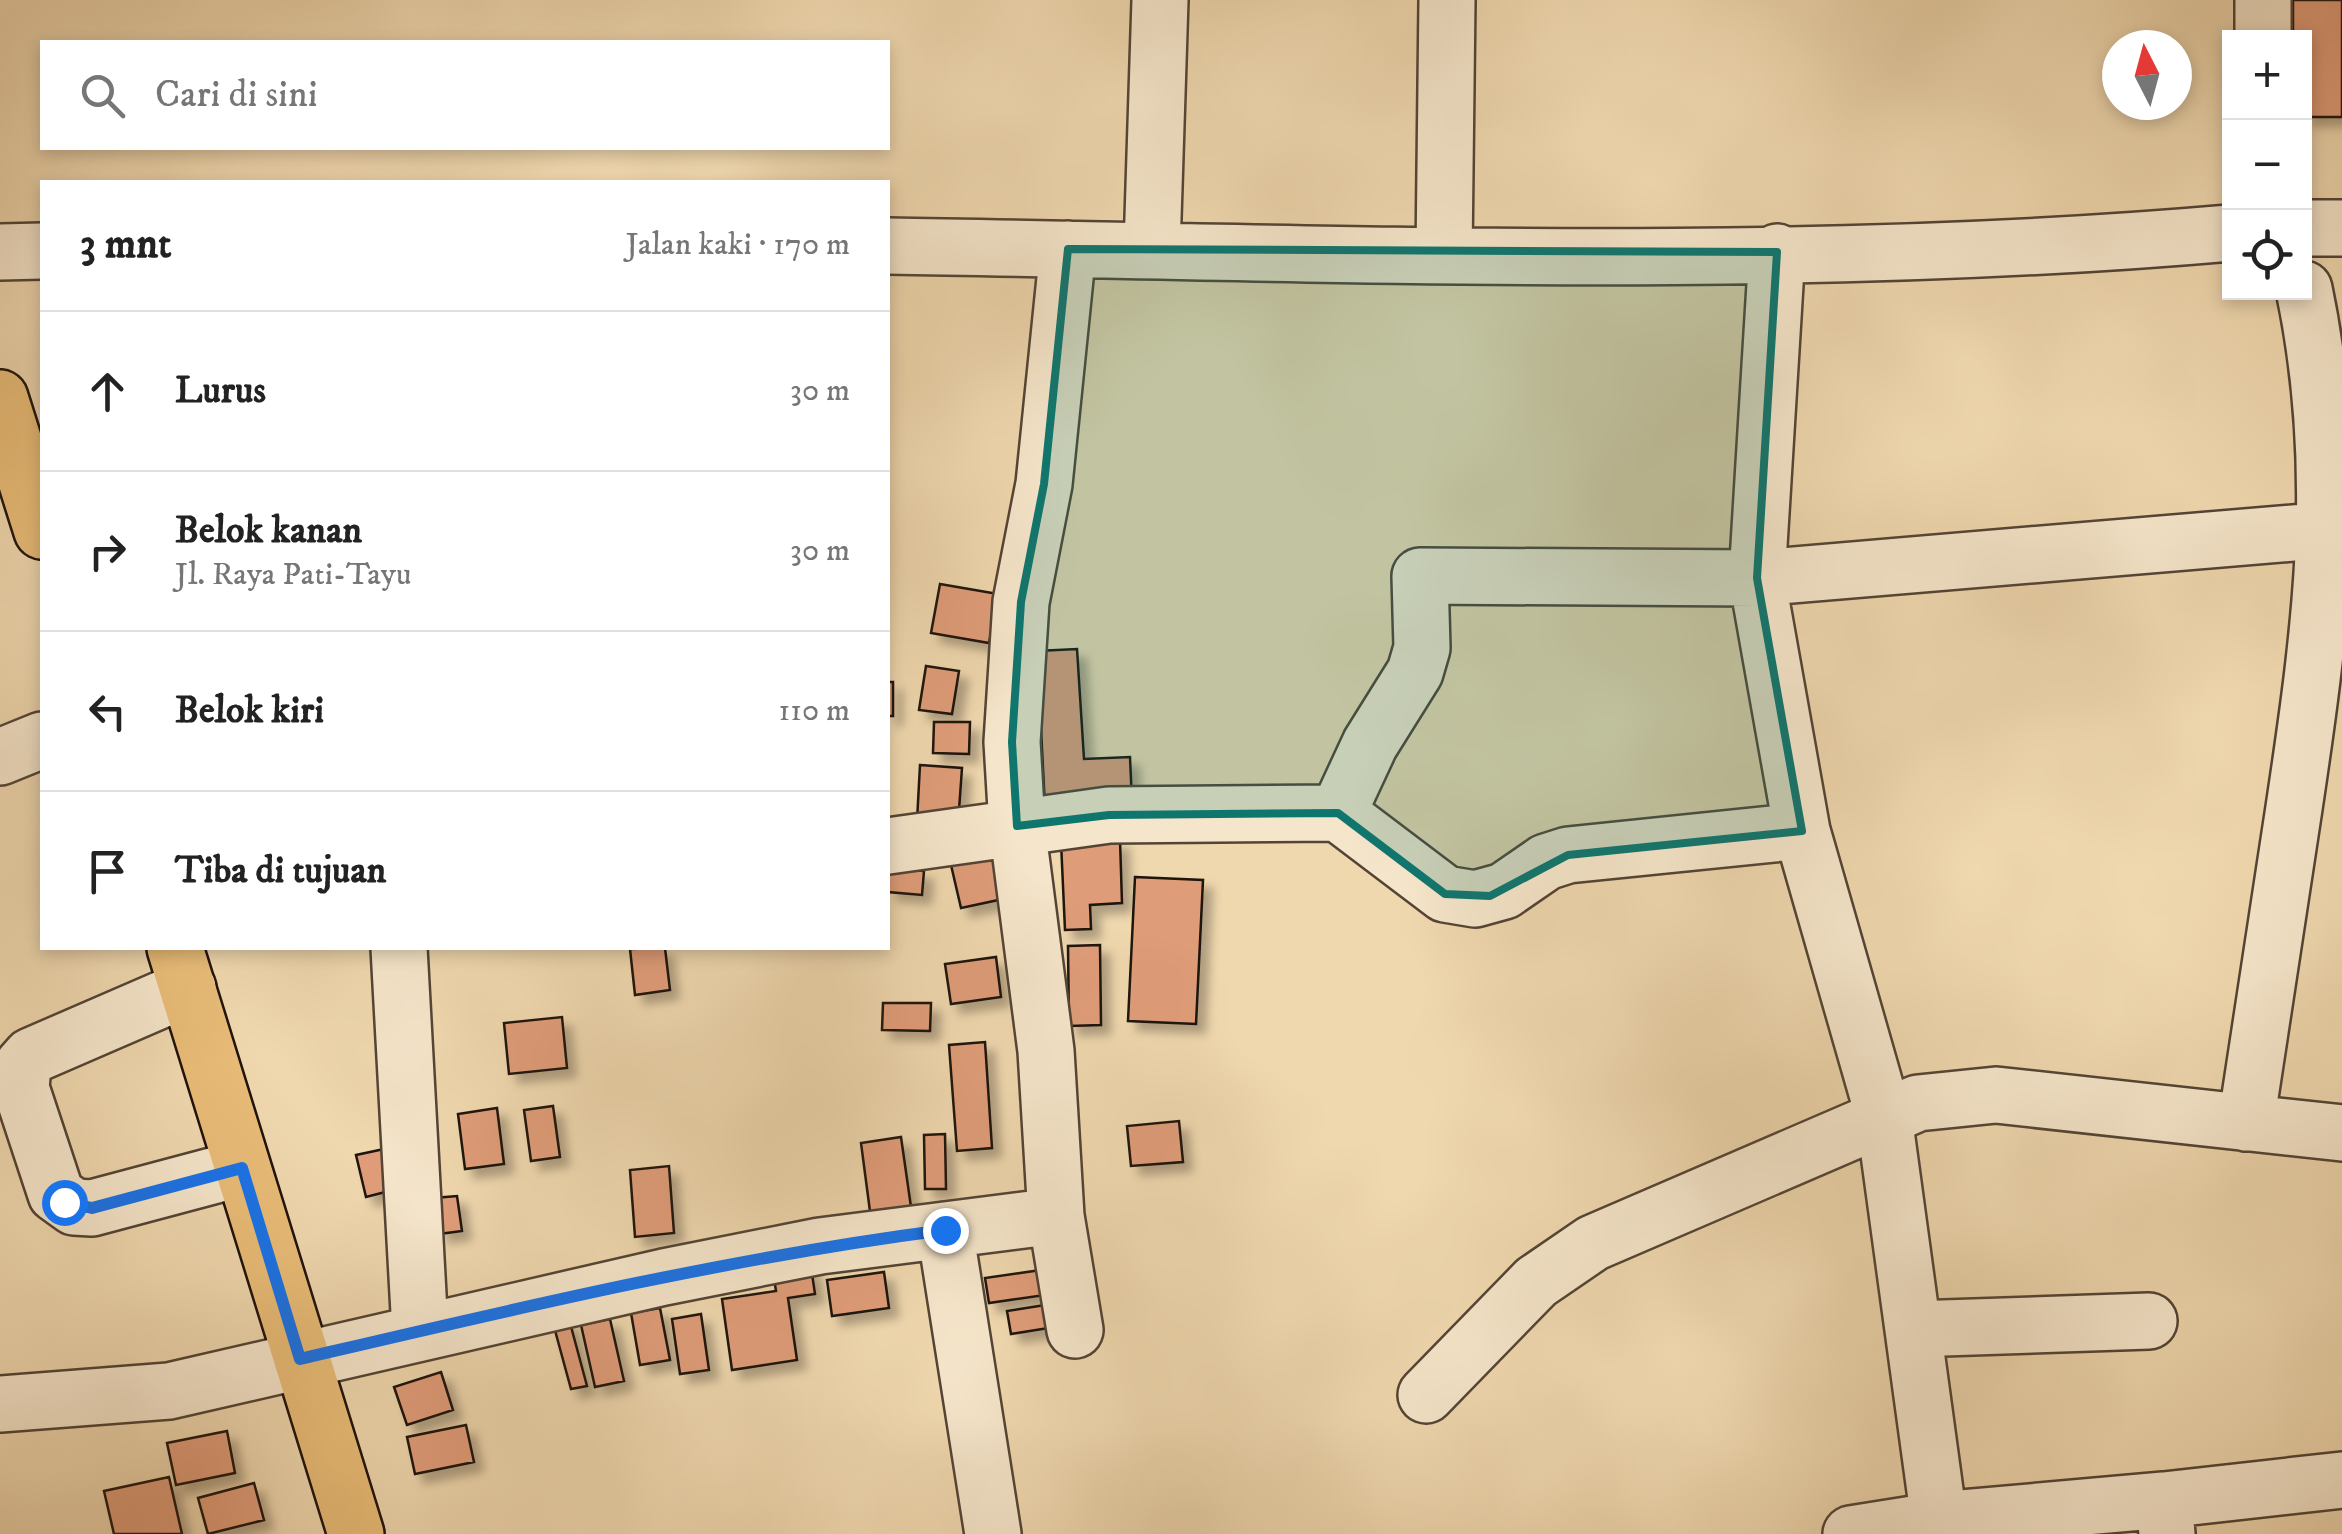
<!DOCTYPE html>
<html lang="id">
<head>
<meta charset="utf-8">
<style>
  :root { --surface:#fff; --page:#f2f2f2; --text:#222; --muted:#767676; --line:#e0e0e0 }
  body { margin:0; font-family:"IM FELL DW Pica",serif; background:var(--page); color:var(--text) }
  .controls { position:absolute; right:30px; top:30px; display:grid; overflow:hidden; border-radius:0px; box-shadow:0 5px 15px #0003 }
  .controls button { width:90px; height:90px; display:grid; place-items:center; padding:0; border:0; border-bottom:2px solid var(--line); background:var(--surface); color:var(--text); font:50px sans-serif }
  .compass { position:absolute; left:2102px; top:30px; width:90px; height:90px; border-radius:50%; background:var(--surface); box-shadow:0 5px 15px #0003; rotate:354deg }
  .stop { position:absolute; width:30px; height:30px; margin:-22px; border:8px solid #1a73e8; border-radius:50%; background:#fff }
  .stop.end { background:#1a73e8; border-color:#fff; box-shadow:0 2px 10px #0008 }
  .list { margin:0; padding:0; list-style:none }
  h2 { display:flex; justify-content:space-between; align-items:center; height:130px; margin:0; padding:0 40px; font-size:42px }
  h2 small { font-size:32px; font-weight:400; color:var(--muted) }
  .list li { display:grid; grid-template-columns:65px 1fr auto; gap:30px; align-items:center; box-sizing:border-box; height:160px; padding:0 40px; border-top:2px solid var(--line) }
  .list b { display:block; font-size:38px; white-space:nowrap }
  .list p { margin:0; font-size:32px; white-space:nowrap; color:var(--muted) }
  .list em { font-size:32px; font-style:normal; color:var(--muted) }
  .icon { flex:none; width:55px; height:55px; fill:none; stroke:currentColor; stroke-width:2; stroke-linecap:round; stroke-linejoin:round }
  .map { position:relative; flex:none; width:2342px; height:1534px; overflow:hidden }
  .search { position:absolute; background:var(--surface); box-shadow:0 5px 15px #0003; left:40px; top:40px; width:850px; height:110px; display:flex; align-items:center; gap:25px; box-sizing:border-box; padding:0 35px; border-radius:0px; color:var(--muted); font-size:38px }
  .panel { position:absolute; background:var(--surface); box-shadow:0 5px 15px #0003; left:40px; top:180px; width:850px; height:770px; border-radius:0px }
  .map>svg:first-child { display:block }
  .building { fill:#df9c79; stroke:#1f130d; stroke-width:2.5; filter:url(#shadow) }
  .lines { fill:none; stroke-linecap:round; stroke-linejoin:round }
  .minor-casing { stroke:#534435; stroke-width:60 }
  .major-casing { stroke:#1f130d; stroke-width:60 }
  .minor { stroke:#f5e5ca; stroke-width:55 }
  .major { stroke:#e8bc77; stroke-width:55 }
  .route { stroke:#1a73e8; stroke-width:12 }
  .marked { fill:#0f766e; fill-opacity:0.2; stroke:#0f766e; stroke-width:8; stroke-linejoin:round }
</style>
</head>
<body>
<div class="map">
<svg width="2342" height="1534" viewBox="0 0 2342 1534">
  <defs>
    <filter id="shadow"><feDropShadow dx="9" dy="9" stdDeviation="5" flood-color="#0004"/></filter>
  </defs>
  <rect width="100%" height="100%" fill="#efd7ae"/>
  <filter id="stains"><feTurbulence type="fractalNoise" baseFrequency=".002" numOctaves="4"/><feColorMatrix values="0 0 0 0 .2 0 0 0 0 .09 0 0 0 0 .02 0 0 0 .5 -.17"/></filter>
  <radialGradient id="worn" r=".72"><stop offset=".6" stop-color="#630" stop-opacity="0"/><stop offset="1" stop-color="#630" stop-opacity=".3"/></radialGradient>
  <path class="building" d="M 2293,0 L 2342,0 L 2342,117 L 2304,117 L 2304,38 L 2293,38 Z
    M 940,584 L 998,594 L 989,643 L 931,633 Z
    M 1077,649 L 1084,759 L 1130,757 L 1132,803 L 1045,807 L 1037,651 Z
    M 926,666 L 959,671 L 952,714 L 919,710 Z
    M 888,682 L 893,682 L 893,716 L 888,716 Z
    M 934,722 L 970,722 L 969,754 L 933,753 Z
    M 920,765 L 962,768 L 958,824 L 917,821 Z
    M 1120,840 L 1122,903 L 1090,905 L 1091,929 L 1065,930 L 1061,842 Z
    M 1008,852 L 1017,896 L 961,908 L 951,865 Z
    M 888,868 L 924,871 L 922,895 L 888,892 Z
    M 1135,877 L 1203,880 L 1196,1024 L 1128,1021 Z
    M 1100,945 L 1101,1025 L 1069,1026 L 1068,946 Z
    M 665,948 L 670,990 L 635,995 L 630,949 Z
    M 996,957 L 1001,997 L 951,1004 L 945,964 Z
    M 883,1003 L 931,1003 L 930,1031 L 882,1030 Z
    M 562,1017 L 567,1068 L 509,1074 L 504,1023 Z
    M 985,1042 L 992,1148 L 957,1151 L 949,1045 Z
    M 553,1106 L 560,1157 L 531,1161 L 524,1110 Z
    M 497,1108 L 504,1164 L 465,1169 L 458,1114 Z
    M 1179,1121 L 1183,1162 L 1131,1166 L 1127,1126 Z
    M 945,1134 L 946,1189 L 925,1189 L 924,1135 Z
    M 901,1137 L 912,1214 L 871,1219 L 861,1143 Z
    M 384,1149 L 393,1190 L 366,1197 L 356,1155 Z
    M 669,1166 L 674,1233 L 635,1237 L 630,1170 Z
    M 457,1196 L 462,1231 L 439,1234 L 434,1198 Z
    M 811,1267 L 815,1294 L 788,1298 L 797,1360 L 732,1370 L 722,1299 L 776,1291 L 773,1272 Z
    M 1041,1270 L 1045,1295 L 989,1303 L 985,1278 Z
    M 884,1272 L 889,1308 L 832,1316 L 827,1280 Z
    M 1058,1303 L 1061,1326 L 1011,1334 L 1007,1311 Z
    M 660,1308 L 670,1360 L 640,1365 L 631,1313 Z
    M 701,1314 L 709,1370 L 680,1374 L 672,1319 Z
    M 569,1319 L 587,1386 L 571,1389 L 553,1323 Z
    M 610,1319 L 624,1381 L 595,1387 L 581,1325 Z
    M 441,1372 L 453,1410 L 407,1425 L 394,1387 Z
    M 466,1425 L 474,1462 L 415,1474 L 407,1437 Z
    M 227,1431 L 235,1473 L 176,1485 L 167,1443 Z
    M 169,1477 L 182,1534 L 114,1534 L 104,1491 Z
    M 254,1483 L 264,1520 L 208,1534 L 198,1498 Z"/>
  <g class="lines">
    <g class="minor-casing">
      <path id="minor" d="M 2263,38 L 2263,0
        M 2304,228 L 2342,228
        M 888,246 C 1334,253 1784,272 2230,233
        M 1068,249 L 1044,484 L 1021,602 L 1012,742 L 1017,826 L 1046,1051 L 1056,1216 L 1075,1330
        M 1152,249 L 1160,0
        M 0,252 L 42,251
        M 1777,252 L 1757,578 L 2328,530
        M 1444,254 L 1447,0
        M 0,757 L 42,740
        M 1338,813 L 1370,744 L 1415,672 L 1422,648 L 1420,576 L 1757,578 L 1802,831
        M 888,846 L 1109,815 L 1338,813 L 1445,894 L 1475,899 L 1504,891 L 1546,862 L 1568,855 L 1802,831 L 1884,1117 L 1939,1520
        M 399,948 L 420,1331
        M 188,988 L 31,1056 L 23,1065 L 21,1088 L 56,1194 L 74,1207 L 92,1208 L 242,1168
        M 2246,1123 C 2262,1018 2278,913 2294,808 C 2321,628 2342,470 2304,289
        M 945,1230 L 993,1534
        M 1913,1329 L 2149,1321
        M 1426,1395 L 1536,1282 L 1593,1243 L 1918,1103 L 1996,1095 L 2342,1133
        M 0,1404 L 169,1391 L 664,1277 L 820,1246 L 1056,1216
        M 1851,1534 L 1939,1520 L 2164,1500
        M 2167,1534 L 2164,1500 L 2342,1480"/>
    </g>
    <g class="major-casing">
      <path id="major" d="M 0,398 L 42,531
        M 175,948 L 356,1534"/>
    </g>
    <use href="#minor" class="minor"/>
    <use href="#major" class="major"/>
  </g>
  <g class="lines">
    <path class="route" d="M 64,1202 L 92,1208 L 242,1168 L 300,1359 C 514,1309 727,1258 945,1230"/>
  </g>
  <path class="marked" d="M 1068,249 L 1777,252 L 1757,578 L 1802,831 L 1568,855 L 1490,896 L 1445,894 L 1338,813 L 1109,815 L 1017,826 L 1012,742 L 1021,602 L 1044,484 Z"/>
  <rect width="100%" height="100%" filter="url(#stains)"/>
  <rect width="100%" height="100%" fill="url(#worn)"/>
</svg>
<div class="controls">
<button>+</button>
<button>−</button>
<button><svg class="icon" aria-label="locate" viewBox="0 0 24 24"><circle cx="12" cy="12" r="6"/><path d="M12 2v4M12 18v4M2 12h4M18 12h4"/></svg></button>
</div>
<svg class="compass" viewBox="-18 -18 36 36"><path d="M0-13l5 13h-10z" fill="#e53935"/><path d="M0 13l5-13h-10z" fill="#767676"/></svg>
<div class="stop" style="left:64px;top:1202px"></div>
<div class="stop end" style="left:945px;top:1230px"></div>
<div class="search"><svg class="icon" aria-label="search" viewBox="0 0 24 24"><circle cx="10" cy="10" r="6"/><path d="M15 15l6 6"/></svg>Cari di sini</div>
<section class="panel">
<h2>3 mnt<small>Jalan kaki · 170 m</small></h2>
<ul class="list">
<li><svg class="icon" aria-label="ahead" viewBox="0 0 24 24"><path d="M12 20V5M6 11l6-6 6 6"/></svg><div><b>Lurus</b></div><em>30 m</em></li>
<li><svg class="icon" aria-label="right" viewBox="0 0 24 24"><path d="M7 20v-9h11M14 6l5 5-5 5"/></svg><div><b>Belok kanan</b><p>Jl. Raya Pati-Tayu</p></div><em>30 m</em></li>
<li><svg class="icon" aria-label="left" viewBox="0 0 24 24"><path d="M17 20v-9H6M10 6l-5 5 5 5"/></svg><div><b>Belok kiri</b></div><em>110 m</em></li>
<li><svg class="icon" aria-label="arrive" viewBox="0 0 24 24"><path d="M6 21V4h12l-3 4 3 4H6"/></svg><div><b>Tiba di tujuan</b></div></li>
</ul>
</section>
</div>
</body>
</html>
